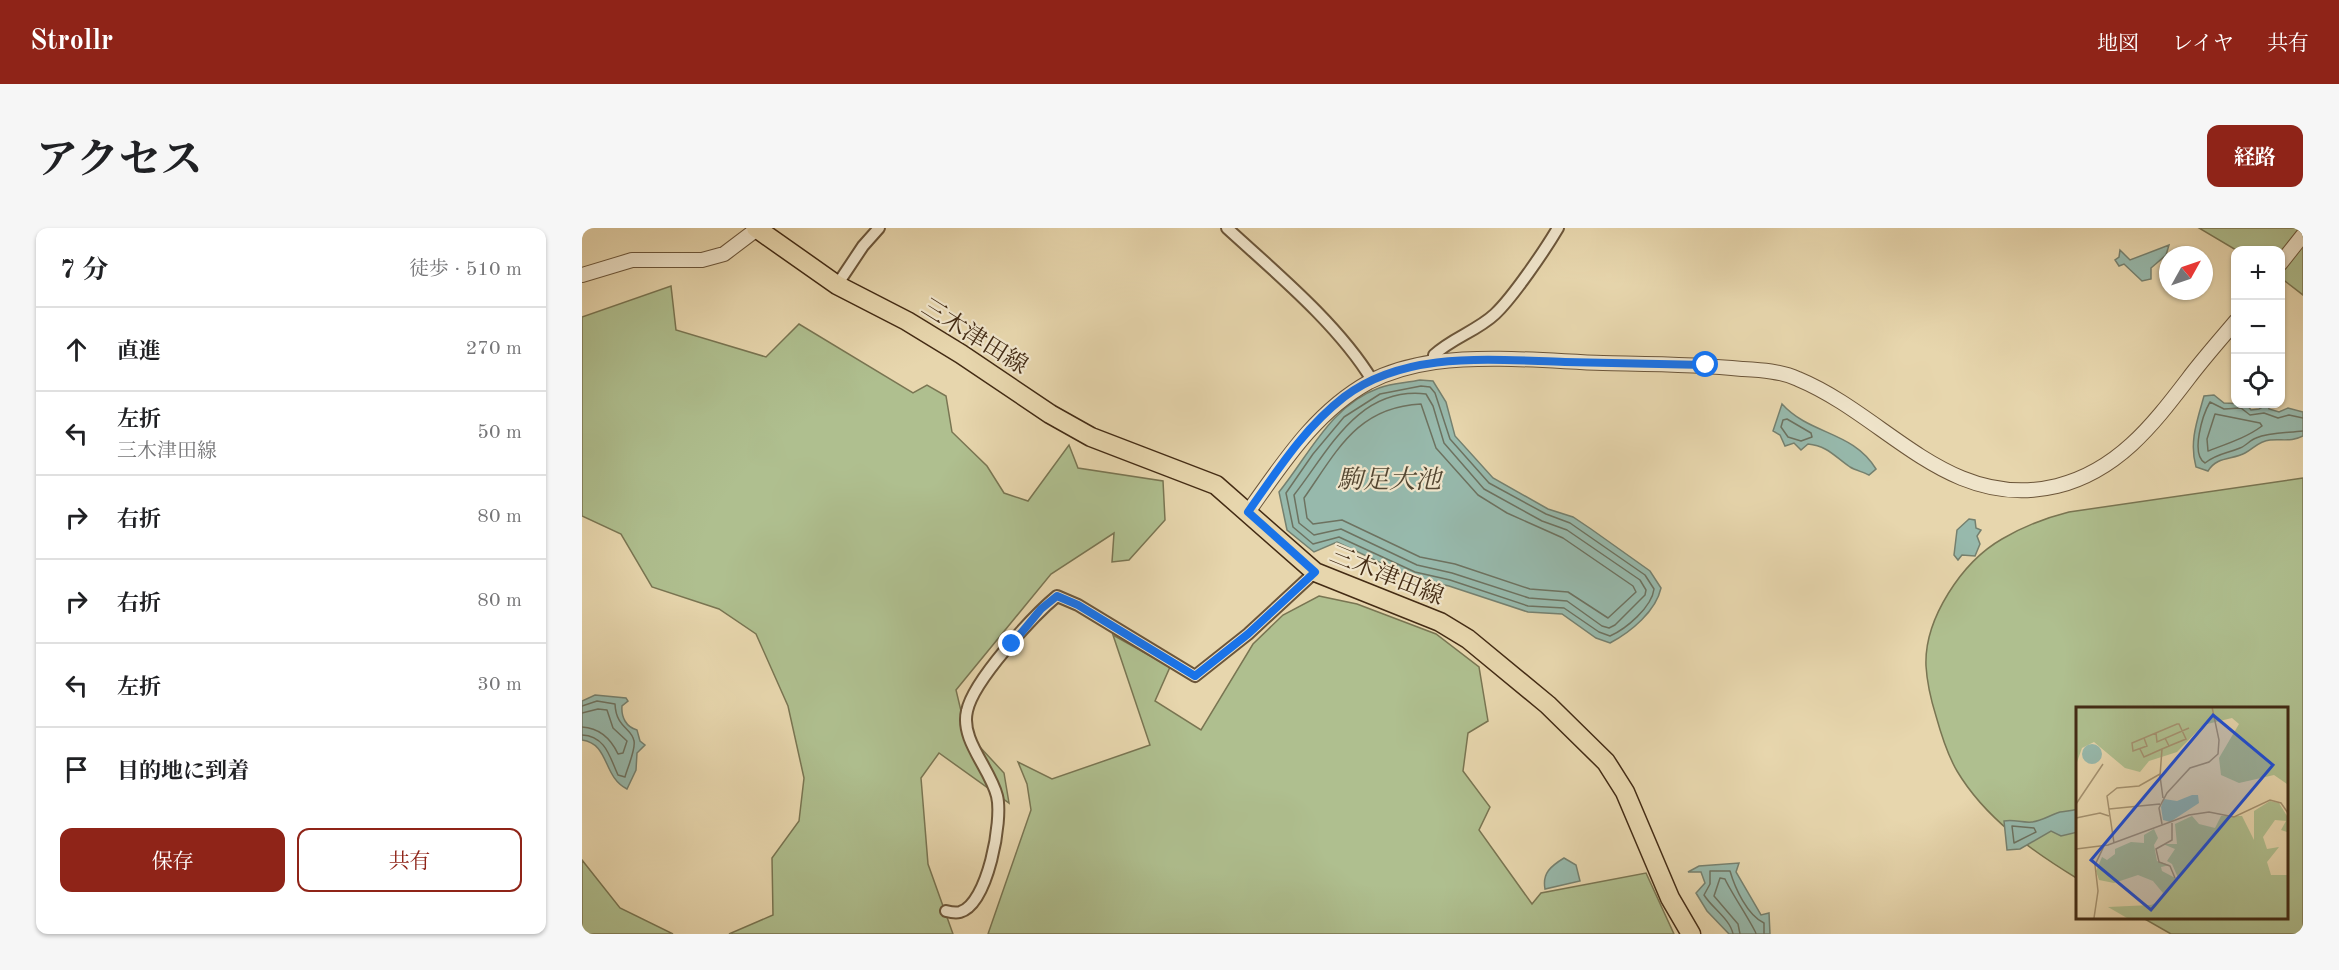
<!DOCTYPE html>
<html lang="ja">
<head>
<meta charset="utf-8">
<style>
  :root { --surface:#fff; --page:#f6f6f6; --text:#202124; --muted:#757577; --line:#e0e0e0; --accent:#8f2418 }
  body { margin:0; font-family:"Old Standard TT","Noto Serif JP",serif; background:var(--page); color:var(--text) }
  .controls { position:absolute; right:18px; top:18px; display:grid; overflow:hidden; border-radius:12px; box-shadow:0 2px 4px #0004 }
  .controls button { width:54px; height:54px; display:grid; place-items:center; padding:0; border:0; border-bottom:2px solid var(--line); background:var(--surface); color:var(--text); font:30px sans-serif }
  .compass { position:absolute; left:1577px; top:18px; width:54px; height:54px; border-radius:50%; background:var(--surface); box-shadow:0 2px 4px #0004; rotate:50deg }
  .stop { position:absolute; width:18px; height:18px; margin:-14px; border:4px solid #1a73e8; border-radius:50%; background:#fff }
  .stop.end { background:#1a73e8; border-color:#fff; box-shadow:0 2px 6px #0008 }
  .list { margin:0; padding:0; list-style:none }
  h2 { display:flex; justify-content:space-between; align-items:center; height:78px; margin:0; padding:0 24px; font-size:26px }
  h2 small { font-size:20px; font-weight:400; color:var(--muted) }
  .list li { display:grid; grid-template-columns:39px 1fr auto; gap:18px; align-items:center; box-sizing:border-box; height:84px; padding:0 24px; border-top:2px solid var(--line) }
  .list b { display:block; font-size:22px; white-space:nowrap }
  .list p { margin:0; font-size:20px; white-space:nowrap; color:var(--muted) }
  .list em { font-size:20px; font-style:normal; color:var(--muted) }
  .actions { display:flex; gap:12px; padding:18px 24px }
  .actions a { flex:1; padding:14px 0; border:2px solid var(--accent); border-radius:12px; text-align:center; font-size:21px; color:var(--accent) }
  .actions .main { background:var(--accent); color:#fff }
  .icon { flex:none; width:33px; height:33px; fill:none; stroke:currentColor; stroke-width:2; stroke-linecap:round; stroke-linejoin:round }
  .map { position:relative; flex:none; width:1721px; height:706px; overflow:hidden; border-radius:12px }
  header { display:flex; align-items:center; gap:36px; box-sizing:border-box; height:84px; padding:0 30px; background:var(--accent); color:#fff }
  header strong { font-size:28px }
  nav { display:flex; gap:33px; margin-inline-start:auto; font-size:21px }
  .intro { display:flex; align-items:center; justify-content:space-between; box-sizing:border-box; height:144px; padding:0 36px }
  h1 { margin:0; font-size:42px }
  .button { padding:15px 27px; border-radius:12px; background:var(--accent); color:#fff; font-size:21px; font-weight:700 }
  main { display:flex; gap:36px; padding:0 36px }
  aside { flex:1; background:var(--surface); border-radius:12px; box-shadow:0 2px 4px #0004 }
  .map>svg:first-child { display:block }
  .green { fill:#afbf8f; stroke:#797552; stroke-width:1.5 }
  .water { fill:#97b9ac; stroke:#75806f; stroke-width:1.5 }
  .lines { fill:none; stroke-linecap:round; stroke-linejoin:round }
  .shore { stroke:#6d7260; stroke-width:1.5 }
  .minor-casing { stroke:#6c563a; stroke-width:14 }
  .tertiary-casing { stroke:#6c563a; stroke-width:16 }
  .primary-casing { stroke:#432b14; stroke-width:21 }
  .minor { stroke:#efe4ca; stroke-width:10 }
  .tertiary { stroke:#efe4ca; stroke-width:14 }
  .primary { stroke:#e7d6ad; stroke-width:18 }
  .route { stroke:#1a73e8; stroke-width:8 }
  .labels { text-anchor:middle; stroke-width:4.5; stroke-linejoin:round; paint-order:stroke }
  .street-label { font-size:24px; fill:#432b14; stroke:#efe4ca }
  .water-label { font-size:26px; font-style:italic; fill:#544732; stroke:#efe4ca }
  .inset-road { fill:none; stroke:#a59270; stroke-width:1.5 }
  .view { fill:#1d4ed8; fill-opacity:0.15; stroke:#1d4ed8; stroke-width:3 }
  .inset-edge { fill:none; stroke:#432b14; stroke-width:3 }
</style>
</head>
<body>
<header>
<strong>Strollr</strong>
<nav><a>地図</a><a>レイヤ</a><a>共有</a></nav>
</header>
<div class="intro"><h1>アクセス</h1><a class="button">経路</a></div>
<main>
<aside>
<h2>7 分<small>徒歩 · 510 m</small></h2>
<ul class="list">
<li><svg class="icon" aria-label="ahead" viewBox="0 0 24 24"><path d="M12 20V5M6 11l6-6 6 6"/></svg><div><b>直進</b></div><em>270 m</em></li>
<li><svg class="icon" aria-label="left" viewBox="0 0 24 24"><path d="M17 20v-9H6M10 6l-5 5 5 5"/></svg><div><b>左折</b><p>三木津田線</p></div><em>50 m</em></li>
<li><svg class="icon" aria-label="right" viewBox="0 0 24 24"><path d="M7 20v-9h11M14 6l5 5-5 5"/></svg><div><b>右折</b></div><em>80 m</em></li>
<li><svg class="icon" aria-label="right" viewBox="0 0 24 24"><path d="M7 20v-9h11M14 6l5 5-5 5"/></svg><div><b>右折</b></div><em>80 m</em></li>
<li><svg class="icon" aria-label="left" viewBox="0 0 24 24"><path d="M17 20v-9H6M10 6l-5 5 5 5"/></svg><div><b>左折</b></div><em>30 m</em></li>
<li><svg class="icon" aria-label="arrive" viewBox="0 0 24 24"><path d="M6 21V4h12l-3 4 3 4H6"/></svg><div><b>目的地に到着</b></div></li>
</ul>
<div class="actions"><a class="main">保存</a><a>共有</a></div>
</aside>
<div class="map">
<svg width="1721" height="706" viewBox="0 0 1721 706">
  <rect width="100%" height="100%" fill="#e7d6ad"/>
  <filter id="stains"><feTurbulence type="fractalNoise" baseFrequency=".00333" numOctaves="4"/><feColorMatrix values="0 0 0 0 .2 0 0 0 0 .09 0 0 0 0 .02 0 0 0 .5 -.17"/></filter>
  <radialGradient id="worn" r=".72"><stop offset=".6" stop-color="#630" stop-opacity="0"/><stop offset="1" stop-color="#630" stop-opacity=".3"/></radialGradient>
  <path class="green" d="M 1617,0 L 1721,0 L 1721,67 L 1699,50 L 1698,22 L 1654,22 Z
    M 89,58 L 94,102 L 184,129 L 217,96 L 331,165 L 345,157 L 364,168 L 370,204 L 405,238 L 422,265 L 446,273 L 487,217 L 496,240 L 581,253 L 583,292 L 547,332 L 530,334 L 532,305 L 469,346 L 374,462 L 384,504 L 422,545 L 427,575 L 357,525 L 339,550 L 346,636 L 371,706 L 147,706 L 191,687 L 190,630 L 217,593 L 222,550 L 206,478 L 174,406 L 137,381 L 70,359 L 39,306 L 0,288 L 0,89 Z
    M 1721,250 L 1721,706 L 1589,706 L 1561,690 L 1704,690 L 1704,481 L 1496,481 L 1496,651 C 1450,623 1403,590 1375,543 C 1365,526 1359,506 1354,488 C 1349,472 1345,455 1344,438 C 1342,391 1380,334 1420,311 C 1442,298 1463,290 1487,284 Z
    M 737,368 L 775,376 L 854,406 L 897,439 L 906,493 L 886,505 L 881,543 L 908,579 L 897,602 L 950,676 L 959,665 L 1064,645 L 1092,706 L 406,706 L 449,582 L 445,556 L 436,534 L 470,551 L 568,517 L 531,407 L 588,439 L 573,473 L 619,502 L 671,416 L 701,387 Z
    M 0,632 L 38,680 L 91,706 L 0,706 Z"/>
  <path class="water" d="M 1587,17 L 1584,27 L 1569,40 L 1569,51 L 1560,53 L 1542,36 L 1537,38 L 1533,32 L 1537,29 L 1538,22 L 1548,32 Z
    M 838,152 L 851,153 L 864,174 L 873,208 L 911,250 L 966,281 L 991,289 L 1009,301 L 1068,343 L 1079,360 C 1074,383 1049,404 1028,415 L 1014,410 L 980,386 L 946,384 L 867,358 L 831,350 L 755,314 L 732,324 L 705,302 L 697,264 C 727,227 749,177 797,160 C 810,155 824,155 838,152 Z
    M 1632,167 L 1642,175 L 1664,176 L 1669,182 L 1677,181 L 1686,176 L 1687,181 L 1697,184 L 1706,180 L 1721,184 L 1721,208 C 1710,214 1701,211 1688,212 C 1677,213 1672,220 1663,225 C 1650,232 1635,228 1626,243 L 1614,239 C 1607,214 1615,193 1622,168 Z
    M 1200,176 C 1228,207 1271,203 1294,241 L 1287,247 C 1281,244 1273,242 1268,239 C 1253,229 1246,218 1226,216 L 1219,222 L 1212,215 L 1203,218 L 1198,207 L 1191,203 Z
    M 1387,291 L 1393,292 L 1394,300 L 1399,302 L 1395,308 L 1398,316 L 1393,328 L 1380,327 L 1376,332 L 1372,327 L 1375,302 Z
    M 13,467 L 44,470 L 46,473 L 40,478 C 39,489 44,499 55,502 L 58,513 L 63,517 L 55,525 L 54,542 L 45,561 C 20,548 28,516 0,512 L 0,473 Z
    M 1496,581 L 1496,604 L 1479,608 L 1469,603 L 1438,621 L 1425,622 L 1422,593 C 1432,591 1440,595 1450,594 C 1460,593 1468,587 1478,584 C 1484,583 1489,583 1496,581 Z
    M 982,630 L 994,637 L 998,653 L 963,661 C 960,645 969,638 982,630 Z
    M 1157,635 L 1154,644 L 1179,687 L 1187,685 L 1188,706 L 1147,706 L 1125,683 L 1114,665 L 1123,655 L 1119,644 L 1106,644 L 1117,638 Z"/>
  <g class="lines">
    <path class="shore" d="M 839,158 L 848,159 L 853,165 L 868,211 L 907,255 L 964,286 L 988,295 L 1063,347 L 1072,361 C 1070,379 1044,401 1028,408 L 1017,404 L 982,380 L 946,378 L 868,352 L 833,344 L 757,309 L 731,316 L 711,299 L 704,265 L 731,226 L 762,189 L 798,166 Z
      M 844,166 L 851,178 L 862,215 L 902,261 L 960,293 L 985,302 L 1058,352 L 1064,362 L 1063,367 L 1033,397 L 1027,400 L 1020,398 L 985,373 L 947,370 L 870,345 L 835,337 L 759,301 L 732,307 L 717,295 L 712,267 C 746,224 776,158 844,166 Z
      M 839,176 L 854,220 L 896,267 L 925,285 L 981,310 L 1051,358 L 1054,364 L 1026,390 L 986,364 L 948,361 L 873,336 L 838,329 L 760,292 L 731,296 L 725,290 L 722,270 C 755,223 775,179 839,176 Z
      M 1633,186 L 1678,195 L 1680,198 C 1664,210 1644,216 1626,223 L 1625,211 Z
      M 1721,190 L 1707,187 L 1696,190 L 1682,185 L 1668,187 L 1659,180 L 1642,181 L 1628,174 C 1621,186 1608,226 1623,235 C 1636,225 1644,226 1658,220 C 1664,218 1668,212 1674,210 C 1688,204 1706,205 1721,203
      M 1205,191 L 1229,205 L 1230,209 L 1219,213 L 1206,209 L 1199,199 L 1201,192 Z
      M 0,478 L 15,473 L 33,476 C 34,500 50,500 52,513 C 54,521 45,541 43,549 L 36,547 C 28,530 24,508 0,507
      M 0,485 L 16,481 L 25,482 L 31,500 L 45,513 L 41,525 L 36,526 C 29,511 17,500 0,499
      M 1430,598 L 1452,600 L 1454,604 L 1432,615 Z
      M 1151,706 C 1148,691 1130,680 1122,667 L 1128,656 L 1128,643 L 1148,643 C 1153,660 1165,687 1182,695 L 1182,706
      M 1158,706 L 1156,696 L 1132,668 L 1138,650 L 1143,651 C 1147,661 1174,702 1174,706"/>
    <g class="minor-casing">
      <path id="minor" d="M 645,0 C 693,44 756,96 790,152
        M 255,57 L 281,18 L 297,0
        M 853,134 L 852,127 C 870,110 895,103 913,86 C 931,69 963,22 976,0
        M 364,683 C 368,684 374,685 378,684 C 406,676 421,592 415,568 C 408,540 378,512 385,483 C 391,453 451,388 475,368 L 496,377 L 613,448 L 666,406 L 733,344"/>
    </g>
    <g class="tertiary-casing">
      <path id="tertiary" d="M 1698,36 L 1721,7
        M 0,47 L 50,32 L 120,32 L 142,26 L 175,1
        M 666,284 C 701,235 733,184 787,154 C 806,144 832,137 853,134 C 908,127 966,133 1021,135 C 1067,136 1113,136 1160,141 C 1178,142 1199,143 1216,151 C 1305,188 1367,284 1475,258 C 1535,243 1570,198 1606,151 C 1621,131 1638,112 1654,93"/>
    </g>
    <g class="primary-casing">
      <path id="primary" d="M 174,0 L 255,57 L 325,93 L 379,126 L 468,186 L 509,209 L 634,257 L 733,344 L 858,394 L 886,411 L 966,477 L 1024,534 L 1043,564 L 1088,670 L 1109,706"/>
    </g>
    <use href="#minor" class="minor"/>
    <use href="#tertiary" class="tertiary"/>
    <use href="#primary" class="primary"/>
  </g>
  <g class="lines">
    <path class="route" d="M 430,416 L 459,381 L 475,368 L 496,377 L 613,448 L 666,406 L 733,344 L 666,284 C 695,243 722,200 762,169 C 824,122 910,132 983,134 C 1030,135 1077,136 1124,137"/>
  </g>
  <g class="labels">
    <g class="street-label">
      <text transform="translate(393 108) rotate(32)" y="8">三木津田線</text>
      <text transform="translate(805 347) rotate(22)" y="8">三木津田線</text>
    </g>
    <g class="water-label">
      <text x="807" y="260">駒足大池</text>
    </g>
  </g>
  <g transform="translate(1494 479)">
    <rect width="212" height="212" fill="#e7d6ad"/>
    <path d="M 0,0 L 211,0 L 211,77 L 198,68 L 163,76 L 145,68 L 143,51 L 163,17 L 156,11 L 127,18 L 101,45 L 73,54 L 64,65 L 49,61 L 18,35 L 6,41 L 0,58 ZM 194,94 L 203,96 L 211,109 L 211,125 L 205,123 L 210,114 L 199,113 L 187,130 L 191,142 L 203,140 L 191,155 L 195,168 L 211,168 L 211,211 L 51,211 L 32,200 L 75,198 L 84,194 L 87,186 L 77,174 L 62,168 L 38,176 L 23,173 L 20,164 L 26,150 L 31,153 L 39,147 L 39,142 L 55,135 L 68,136 L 68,128 L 78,122 L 82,131 L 78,138 L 81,154 L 94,158 L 85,160 L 86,164 L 103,173 L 96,157 L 91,154 L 99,142 L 87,137 L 101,137 L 99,117 L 116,109 L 123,117 L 139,121 L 145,109 L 166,109 L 178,133 L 178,104 Z" fill="#afbf8f"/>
    <path d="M6 47a10 10 0 1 1 20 0a10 10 0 1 1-20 0ZM 116,88 L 122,88 L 123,96 L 94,115 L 87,113 L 85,100 L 88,92 L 101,94 Z" fill="#97b9ac"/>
    <path class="inset-road" d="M 80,26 L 81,35 L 113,21M 68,31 L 71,39 L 57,44 L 56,36 L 101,17 L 103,17 L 110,32 L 93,39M 64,42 L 68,50 L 86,42 L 93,39 L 89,31M 86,42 L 84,69 L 87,91M 0,97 L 27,57M 33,102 L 84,97M 0,111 L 24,106 L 33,109M 96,116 L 96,133 L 80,142 L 83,155 L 94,159 L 99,171M 86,117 L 83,101 L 91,86 L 114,61 L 133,55 L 142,47 L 143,33 L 136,0M 38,136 L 31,89 L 41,81 L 63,79 L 84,67M 0,142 L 32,138 L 113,108 L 133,105 L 158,110 L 194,93 L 205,96 L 212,106M 18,211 L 22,184 L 19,158 L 28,139"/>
    <path class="view" d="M 137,8 L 197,58 L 75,203 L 15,153 Z"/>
    <rect width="212" height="212" class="inset-edge"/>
  </g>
  <rect width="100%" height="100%" filter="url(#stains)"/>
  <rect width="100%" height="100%" fill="url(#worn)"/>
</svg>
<div class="controls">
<button>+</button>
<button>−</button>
<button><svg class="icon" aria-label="locate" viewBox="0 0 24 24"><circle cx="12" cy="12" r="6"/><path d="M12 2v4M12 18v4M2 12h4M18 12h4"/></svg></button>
</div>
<svg class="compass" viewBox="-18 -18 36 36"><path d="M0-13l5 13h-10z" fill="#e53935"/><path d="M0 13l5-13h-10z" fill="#757577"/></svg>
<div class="stop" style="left:1124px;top:137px"></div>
<div class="stop end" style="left:430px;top:416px"></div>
</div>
</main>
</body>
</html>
